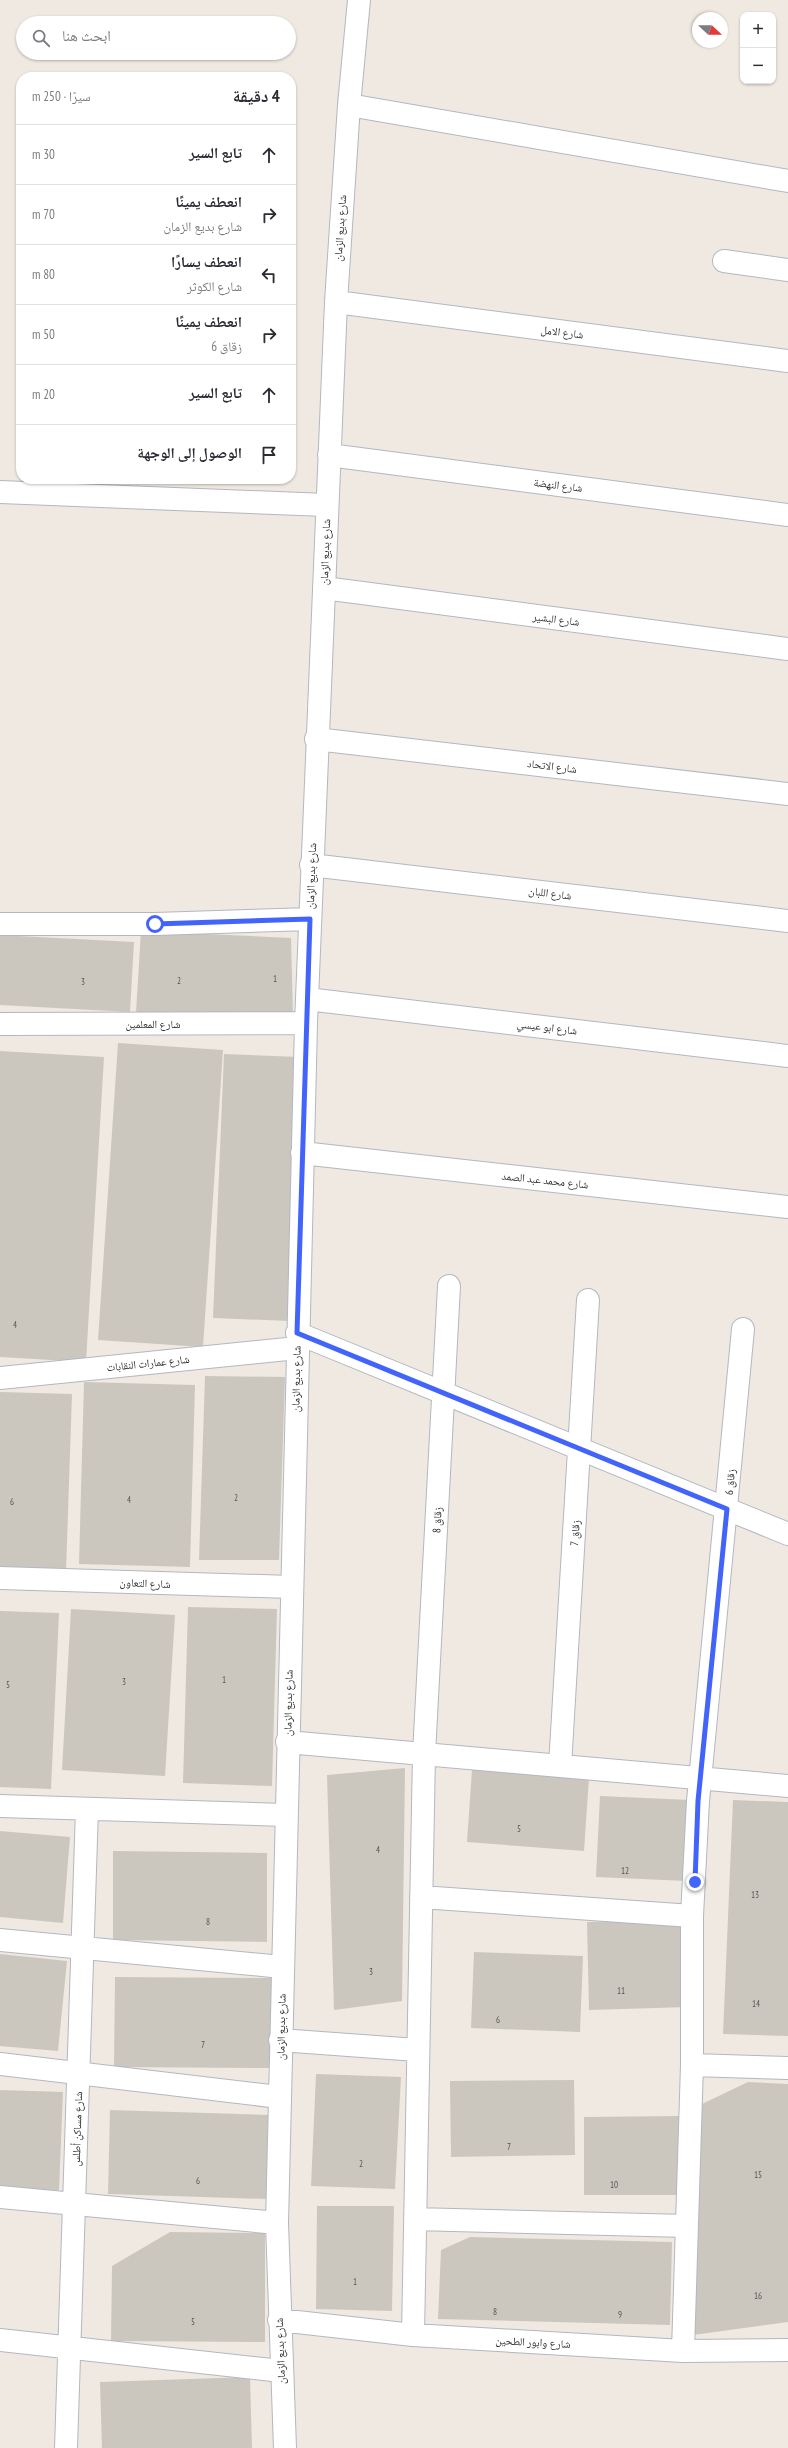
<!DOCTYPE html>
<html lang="ar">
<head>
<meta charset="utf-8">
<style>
  :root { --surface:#fff; --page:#f2f2f3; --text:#2b2b33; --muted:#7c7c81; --line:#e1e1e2 }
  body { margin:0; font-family:"PT Sans Narrow","Noto Naskh Arabic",sans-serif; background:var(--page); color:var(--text); direction:rtl }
  .controls { position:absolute; right:12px; top:12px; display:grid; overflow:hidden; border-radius:8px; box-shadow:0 1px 3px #0004 }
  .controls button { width:36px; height:36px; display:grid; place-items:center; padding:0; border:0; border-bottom:1px solid var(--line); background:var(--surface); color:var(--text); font:20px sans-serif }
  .compass { position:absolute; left:692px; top:12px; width:36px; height:36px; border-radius:50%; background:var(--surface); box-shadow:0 1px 3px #0004; rotate:112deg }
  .stop { position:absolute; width:12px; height:12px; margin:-9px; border:3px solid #4264fb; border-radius:50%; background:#fff }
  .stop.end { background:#4264fb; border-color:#fff; box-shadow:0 1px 4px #0008 }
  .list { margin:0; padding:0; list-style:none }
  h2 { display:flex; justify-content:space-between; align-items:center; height:52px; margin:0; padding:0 16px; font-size:17px }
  h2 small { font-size:13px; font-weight:400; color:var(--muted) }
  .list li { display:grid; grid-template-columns:26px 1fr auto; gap:12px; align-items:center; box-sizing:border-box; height:60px; padding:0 16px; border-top:1px solid var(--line) }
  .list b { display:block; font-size:15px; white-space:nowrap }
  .list p { margin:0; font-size:13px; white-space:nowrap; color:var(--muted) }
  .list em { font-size:13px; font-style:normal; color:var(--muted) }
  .icon { flex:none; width:22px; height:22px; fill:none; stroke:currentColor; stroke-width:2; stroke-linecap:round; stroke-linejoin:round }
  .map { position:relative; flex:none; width:788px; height:2448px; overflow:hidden; direction:ltr }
  .search { position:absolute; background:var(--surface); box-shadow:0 1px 3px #0004; left:16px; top:16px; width:280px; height:44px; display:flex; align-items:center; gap:10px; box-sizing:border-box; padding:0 14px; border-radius:22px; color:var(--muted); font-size:15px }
  .panel { position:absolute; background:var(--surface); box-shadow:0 1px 3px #0004; left:16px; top:72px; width:280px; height:412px; border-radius:16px; direction:rtl }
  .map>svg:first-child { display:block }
  .building { fill:#cbc7bf }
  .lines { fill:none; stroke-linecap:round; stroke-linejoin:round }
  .street-casing { stroke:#b4b7c1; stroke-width:24 }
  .street { stroke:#fff; stroke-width:22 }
  .route { stroke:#4264fb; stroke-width:5 }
  .labels { text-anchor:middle; stroke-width:3.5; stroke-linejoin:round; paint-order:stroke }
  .number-label { font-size:9px; fill:#555452 }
  .street-label { font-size:11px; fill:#2e2e2e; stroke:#fff }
</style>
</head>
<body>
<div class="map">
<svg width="788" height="2448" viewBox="0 0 788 2448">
  <rect width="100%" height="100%" fill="#efe9e1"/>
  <path class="building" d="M 141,931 L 291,938 L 293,1015 L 136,1012 Z
    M 0,935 L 134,942 L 130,1012 L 0,1005 Z
    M 118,1043 L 223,1050 L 203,1347 L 98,1340 Z
    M 0,1051 L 104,1057 L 86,1362 L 0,1357 Z
    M 224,1054 L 301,1057 L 289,1321 L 213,1318 Z
    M 205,1376 L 285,1377 L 279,1560 L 199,1560 Z
    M 84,1382 L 195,1385 L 190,1567 L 79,1564 Z
    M 0,1392 L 72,1394 L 66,1572 L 0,1570 Z
    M 188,1607 L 277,1609 L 272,1786 L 183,1783 Z
    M 71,1609 L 175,1615 L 165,1776 L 62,1770 Z
    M 0,1611 L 59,1613 L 51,1789 L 0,1787 Z
    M 405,1768 L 402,2001 L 334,2010 L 327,1775 Z
    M 472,1770 L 589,1778 L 584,1851 L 467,1842 Z
    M 600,1796 L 690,1800 L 687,1881 L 596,1877 Z
    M 733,1800 L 788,1802 L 788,2036 L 723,2034 Z
    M 0,1831 L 70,1837 L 63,1923 L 0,1917 Z
    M 113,1851 L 267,1853 L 267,1942 L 113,1940 Z
    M 688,1920 L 689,2007 L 589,2010 L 587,1922 Z
    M 474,1952 L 583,1956 L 580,2032 L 471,2028 Z
    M 0,1954 L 67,1961 L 58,2051 L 0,2046 Z
    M 115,1977 L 272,1978 L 271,2068 L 114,2067 Z
    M 316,2074 L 401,2077 L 395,2189 L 311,2186 Z
    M 574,2080 L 575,2155 L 451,2157 L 450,2081 Z
    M 748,2082 L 788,2084 L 788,2322 L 686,2336 L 702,2104 Z
    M 0,2090 L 63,2092 L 59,2190 L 0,2189 Z
    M 110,2110 L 268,2115 L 266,2199 L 108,2194 Z
    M 682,2116 L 681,2195 L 584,2195 L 584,2117 Z
    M 317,2206 L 394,2206 L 392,2311 L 316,2309 Z
    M 170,2232 L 265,2233 L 265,2342 L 111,2341 L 112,2266 Z
    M 470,2237 L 672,2242 L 670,2325 L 438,2319 L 441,2250 Z
    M 250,2377 L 252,2448 L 102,2448 L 100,2382 Z"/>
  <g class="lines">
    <g class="street-casing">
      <path id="street" d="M 349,105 L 788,181
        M 724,261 L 788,270
        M 336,302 L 788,361
        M 329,455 L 788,515
        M 0,492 L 326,505
        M 324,588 L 788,649
        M 316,739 L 788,794
        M 311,865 L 788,921
        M 0,924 L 155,924 L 310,919
        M 307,999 L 788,1056
        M 0,1024 L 306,1023
        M 302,1153 L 788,1207
        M 297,1333 L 788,1534
        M 0,1378 L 297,1348
        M 0,1578 L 291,1587
        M 287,1742 L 788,1786
        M 560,1766 L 588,1300
        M 0,1806 L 285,1815
        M 421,1897 L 692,1916
        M 0,1940 L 282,1967
        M 280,2040 L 417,2050
        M 0,2064 L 279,2097
        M 692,2065 L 788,2068
        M 0,2197 L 277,2223
        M 415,2219 L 687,2226
        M 279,2320 L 413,2335 L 683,2351 L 788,2350
        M 413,2335 L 424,1754 L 449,1286
        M 0,2340 L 281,2371
        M 683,2351 L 692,2065 L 692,1916 L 698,1801 L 743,1329
        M 66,2448 L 87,1809
        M 285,2448 L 277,2223 L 306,1023 L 336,302 L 349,105 L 359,0"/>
    </g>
    <use href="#street" class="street"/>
  </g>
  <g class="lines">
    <path class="route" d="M 155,924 L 310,919 L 297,1333 L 727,1509 L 698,1801 L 695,1882"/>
  </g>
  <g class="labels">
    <g class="number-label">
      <text x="275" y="982">1</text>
      <text x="179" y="984">2</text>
      <text x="83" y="985">3</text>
      <text x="15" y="1328">4</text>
      <text x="236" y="1501">2</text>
      <text x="129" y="1503">4</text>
      <text x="12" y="1505">6</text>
      <text x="224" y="1683">1</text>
      <text x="124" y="1685">3</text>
      <text x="8" y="1688">5</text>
      <text x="519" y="1832">5</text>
      <text x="378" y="1853">4</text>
      <text x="625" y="1874">12</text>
      <text x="755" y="1898">13</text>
      <text x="208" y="1925">8</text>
      <text x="371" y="1975">3</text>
      <text x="621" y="1994">11</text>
      <text x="756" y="2007">14</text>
      <text x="498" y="2023">6</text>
      <text x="203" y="2048">7</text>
      <text x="509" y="2150">7</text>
      <text x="361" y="2167">2</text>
      <text x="758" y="2178">15</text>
      <text x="198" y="2184">6</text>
      <text x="614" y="2188">10</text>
      <text x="355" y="2285">1</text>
      <text x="758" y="2299">16</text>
      <text x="495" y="2315">8</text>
      <text x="620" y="2318">9</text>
      <text x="193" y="2325">5</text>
    </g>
    <g class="street-label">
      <text transform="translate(340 228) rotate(-86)" y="4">شارع بديع الزمان</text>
      <text transform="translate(562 332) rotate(7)" y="4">شارع الامل</text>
      <text transform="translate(558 485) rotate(7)" y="4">شارع النهضة</text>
      <text transform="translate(325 552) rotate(-88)" y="4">شارع بديع الزمان</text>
      <text transform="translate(556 619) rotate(7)" y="4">شارع البشير</text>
      <text transform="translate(552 766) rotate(7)" y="4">شارع الاتحاد</text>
      <text transform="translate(311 876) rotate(-88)" y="4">شارع بديع الزمان</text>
      <text transform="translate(550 893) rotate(7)" y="4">شارع اللبان</text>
      <text x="153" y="1028">شارع المعلمين</text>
      <text transform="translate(547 1027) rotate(7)" y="4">شارع ابو عيسي</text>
      <text transform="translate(545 1180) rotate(6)" y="4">شارع محمد عبد الصمد</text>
      <text transform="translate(148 1363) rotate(-6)" y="4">شارع عمارات النقابات</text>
      <text transform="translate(296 1379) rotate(-89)" y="4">شارع بديع الزمان</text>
      <text transform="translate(730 1482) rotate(-85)" y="4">زقاق 6</text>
      <text transform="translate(437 1520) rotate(-87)" y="4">زقاق 8</text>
      <text transform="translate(575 1533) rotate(-86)" y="4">زقاق 7</text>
      <text transform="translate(145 1583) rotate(2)" y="4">شارع التعاون</text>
      <text transform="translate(288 1703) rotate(-89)" y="4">شارع بديع الزمان</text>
      <text transform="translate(281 2027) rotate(-89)" y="4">شارع بديع الزمان</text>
      <text transform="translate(77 2129) rotate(-88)" y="4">شارع مساكن أطلس</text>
      <text transform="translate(533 2342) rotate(3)" y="4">شارع وابور الطحين</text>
      <text transform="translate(280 2351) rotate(-92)" y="4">شارع بديع الزمان</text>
    </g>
  </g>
</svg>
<div class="controls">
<button>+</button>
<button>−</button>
</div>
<svg class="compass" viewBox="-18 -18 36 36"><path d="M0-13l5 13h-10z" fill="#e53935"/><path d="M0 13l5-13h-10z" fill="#7c7c81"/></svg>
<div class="stop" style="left:155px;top:924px"></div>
<div class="stop end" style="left:695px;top:1882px"></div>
<div class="search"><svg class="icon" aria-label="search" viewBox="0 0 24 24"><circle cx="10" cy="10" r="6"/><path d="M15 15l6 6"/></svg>ابحث هنا</div>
<section class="panel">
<h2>4 دقيقة<small>سيرًا · 250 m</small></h2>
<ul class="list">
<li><svg class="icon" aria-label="ahead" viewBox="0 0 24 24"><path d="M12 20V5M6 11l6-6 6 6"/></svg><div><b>تابع السير</b></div><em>30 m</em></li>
<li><svg class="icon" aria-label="right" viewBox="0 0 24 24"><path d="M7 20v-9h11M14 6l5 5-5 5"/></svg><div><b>انعطف يمينًا</b><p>شارع بديع الزمان</p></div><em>70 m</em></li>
<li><svg class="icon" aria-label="left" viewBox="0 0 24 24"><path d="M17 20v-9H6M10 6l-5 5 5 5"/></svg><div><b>انعطف يسارًا</b><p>شارع الكوثر</p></div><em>80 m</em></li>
<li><svg class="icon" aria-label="right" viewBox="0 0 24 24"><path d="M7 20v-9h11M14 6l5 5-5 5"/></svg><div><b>انعطف يمينًا</b><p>زقاق 6</p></div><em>50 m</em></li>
<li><svg class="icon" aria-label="ahead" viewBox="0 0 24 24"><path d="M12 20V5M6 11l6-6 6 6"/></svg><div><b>تابع السير</b></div><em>20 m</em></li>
<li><svg class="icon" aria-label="arrive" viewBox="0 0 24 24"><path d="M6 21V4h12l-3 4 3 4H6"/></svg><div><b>الوصول إلى الوجهة</b></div></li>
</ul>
</section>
</div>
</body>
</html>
